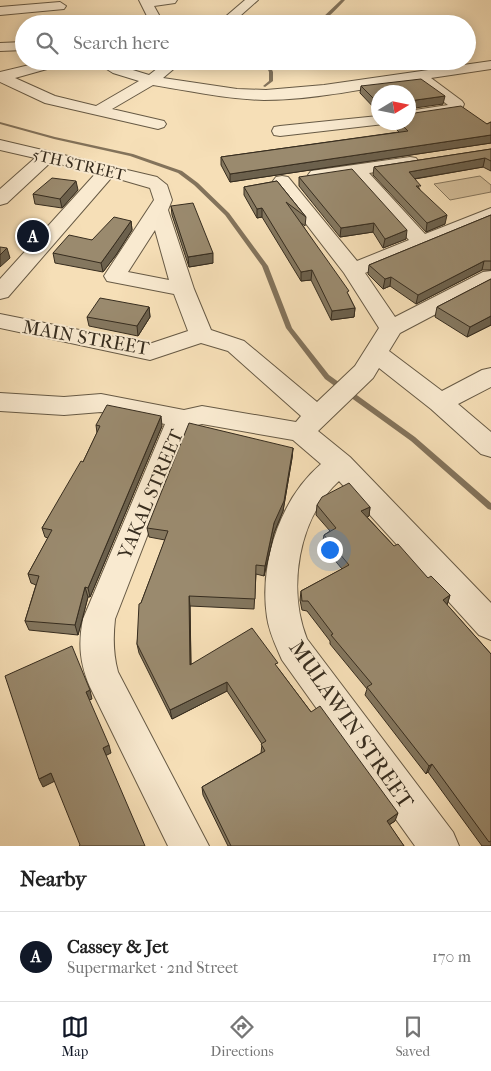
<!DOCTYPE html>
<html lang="en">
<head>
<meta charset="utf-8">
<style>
  :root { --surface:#fff; --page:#f6f6f6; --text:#222; --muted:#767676; --line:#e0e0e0; --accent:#111827 }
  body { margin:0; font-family:"IM FELL French Canon",serif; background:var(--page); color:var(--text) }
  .compass { position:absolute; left:371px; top:85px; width:45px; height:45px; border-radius:50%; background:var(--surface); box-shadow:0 2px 12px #0003; rotate:80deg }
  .you { position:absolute; left:329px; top:549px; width:18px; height:18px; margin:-12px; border:4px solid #fff; border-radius:50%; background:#1a73e8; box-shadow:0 0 0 8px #1a73e833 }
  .badge { display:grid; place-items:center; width:32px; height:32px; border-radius:50%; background:var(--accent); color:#fff; font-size:16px; font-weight:700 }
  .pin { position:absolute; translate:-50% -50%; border:2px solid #fff; box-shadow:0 1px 5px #0006 }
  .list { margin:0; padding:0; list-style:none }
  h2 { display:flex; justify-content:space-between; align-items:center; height:65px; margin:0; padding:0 20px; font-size:21px }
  h2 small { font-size:16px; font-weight:400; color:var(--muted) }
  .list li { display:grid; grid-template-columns:32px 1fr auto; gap:15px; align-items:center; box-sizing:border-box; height:90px; padding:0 20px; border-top:1px solid var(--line) }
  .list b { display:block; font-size:19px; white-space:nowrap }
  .list p { margin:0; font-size:16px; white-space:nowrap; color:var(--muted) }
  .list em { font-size:16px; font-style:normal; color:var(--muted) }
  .icon { flex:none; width:28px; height:28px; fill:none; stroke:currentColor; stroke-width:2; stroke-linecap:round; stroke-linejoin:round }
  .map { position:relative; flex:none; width:491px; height:846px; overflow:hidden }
  .search { position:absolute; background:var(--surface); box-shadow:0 2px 12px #0003; left:15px; right:15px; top:15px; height:55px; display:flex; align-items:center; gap:12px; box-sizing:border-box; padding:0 18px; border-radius:28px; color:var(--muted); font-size:19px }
  .sheet { height:155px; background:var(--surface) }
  nav { display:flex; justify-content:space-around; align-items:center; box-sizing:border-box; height:70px; border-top:1px solid var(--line); background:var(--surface); font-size:14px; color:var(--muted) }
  nav a { display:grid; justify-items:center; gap:2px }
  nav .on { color:var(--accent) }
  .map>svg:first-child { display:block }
  .green { fill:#d6c19d; stroke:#86775e }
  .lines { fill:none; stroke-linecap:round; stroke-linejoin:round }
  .stream { fill:#83735b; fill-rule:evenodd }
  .street-casing { stroke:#675a45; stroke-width:2 }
  .street { fill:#f9ead0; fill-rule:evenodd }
  .wall { fill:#84775f; stroke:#372d1f }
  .shaded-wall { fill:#6c614d; stroke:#372d1f }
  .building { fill:#9a8a6e; stroke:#372d1f }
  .labels { text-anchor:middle; stroke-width:4; stroke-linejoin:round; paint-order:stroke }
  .far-street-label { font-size:16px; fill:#372d1f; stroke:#f9ead0 }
  .street-label { font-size:19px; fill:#372d1f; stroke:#f9ead0 }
  .near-street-label { font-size:22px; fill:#372d1f; stroke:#f9ead0 }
</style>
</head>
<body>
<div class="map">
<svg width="491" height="846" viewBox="0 0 491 846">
  <rect width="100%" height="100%" fill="#f6dfb7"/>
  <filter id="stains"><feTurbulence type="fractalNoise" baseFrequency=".004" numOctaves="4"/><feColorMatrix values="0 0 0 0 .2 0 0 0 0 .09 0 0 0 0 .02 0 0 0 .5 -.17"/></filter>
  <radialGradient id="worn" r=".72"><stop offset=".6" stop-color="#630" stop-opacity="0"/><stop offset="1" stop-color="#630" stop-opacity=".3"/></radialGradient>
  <path class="green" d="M 480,176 L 491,185 L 491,192 L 450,200 L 434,184 Z"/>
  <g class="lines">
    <path class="stream" d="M 341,0 L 345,0 C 335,10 325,24 309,24 L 321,19 Z
      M 264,61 L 268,61 L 273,72 L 273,81 L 265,87 L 263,86 L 269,81 L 269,72 Z
      M 0,122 L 55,137 L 133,154 L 182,171 L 198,183 L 229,213 L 268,266 L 292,328 L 329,375 L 415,437 L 491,503 L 491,510 L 488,509 L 411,441 L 325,379 L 286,328 L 262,266 L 225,215 L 194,185 L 178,173 L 130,156 L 54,139 L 0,124 Z"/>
    <g class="street-casing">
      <path id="street" d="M 139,0 L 177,0 L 175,3 L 154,6 L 164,24 L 151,24 Z
        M 245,0 L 258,0 L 231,24 L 217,24 Z
        M 60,2 L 66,6 L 64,9 L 0,15 L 0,7 Z
        M 24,42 L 24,50 L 0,51 L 0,43 Z
        M 94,61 L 112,61 L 123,67 L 149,75 L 167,61 L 183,61 L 163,78 L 237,89 L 266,90 L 324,85 L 491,61 L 491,69 L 431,78 L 462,101 L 464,104 L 461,112 L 455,114 L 408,121 L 408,111 L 448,105 L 416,81 C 366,88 314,100 264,100 C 226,99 190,91 153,85 L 112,109 L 164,121 L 166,124 L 164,127 L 158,129 L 45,103 L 0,82 L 0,72 L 42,62 L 47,63 L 49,66 L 47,69 L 15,78 L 55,96 L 96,106 L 139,81 L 113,73 Z
        M 378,116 L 378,122 L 385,122 L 384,124 L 280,136 L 274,135 L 272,131 L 274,127 L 280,126 Z
        M 0,140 L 157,177 L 167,185 L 172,200 L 168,210 L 194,289 L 211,330 L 244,341 L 317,402 L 355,366 L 379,328 L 344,273 L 273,181 L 276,177 L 282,176 L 288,177 L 357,261 L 409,240 L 351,176 L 317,180 L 311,179 L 308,175 L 311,171 L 410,157 L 416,158 L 419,162 L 416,166 L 369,173 L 425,234 L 491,208 L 491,221 L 365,273 L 395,317 L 483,272 L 491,271 L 491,285 L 400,333 L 389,351 L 442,391 L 482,370 L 491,368 L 491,387 L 458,404 L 491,432 L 491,457 L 481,454 L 431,409 L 379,368 L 373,378 L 318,431 L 350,457 L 491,603 L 491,640 L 479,635 L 339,481 C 298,518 287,589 307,639 L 453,832 L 459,846 L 415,846 L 282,660 C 276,646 269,632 267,617 C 259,563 280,499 321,464 L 293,440 L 202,424 L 193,426 L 187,433 L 115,619 C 113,637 113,654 118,672 L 209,846 L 168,846 L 90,687 C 80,664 78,644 83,619 L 165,424 L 101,412 L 64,415 L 0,411 L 0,393 L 64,397 L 101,394 L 184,410 L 202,406 L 296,422 L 301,416 L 228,351 L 201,343 L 150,360 L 0,328 L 0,314 L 149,344 L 188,331 L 174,294 L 107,281 L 104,276 L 154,200 L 150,188 L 112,177 L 8,297 L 0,299 L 0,279 L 96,173 L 51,162 L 7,203 L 0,205 L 0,189 L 35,158 L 0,150 ZM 155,230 L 169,280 L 128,272 Z"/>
    </g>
    <use href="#street" class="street"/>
  </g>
  <path class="wall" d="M 361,86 L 443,104 L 378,92 L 378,112 L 360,93 Z
    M 389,122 L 487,124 L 491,122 L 491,143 L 230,182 L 221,165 L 221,157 L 399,132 Z
    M 491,149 L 491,171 L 483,167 L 415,179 L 420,190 L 445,224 L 426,232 L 373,175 L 374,167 Z
    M 299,177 L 406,239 L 383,248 L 373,232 L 340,237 L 299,186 Z
    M 277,181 L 306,217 L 305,226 L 301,223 L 349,296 L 355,308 L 354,317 L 331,320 L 311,280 L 301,281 L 262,217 L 257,218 L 244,195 L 244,187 Z
    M 78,190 L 62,208 L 35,204 L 33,194 Z
    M 171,206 L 213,263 L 189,267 L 172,215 Z
    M 491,215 L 491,270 L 482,270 L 416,304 L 390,286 L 383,289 L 368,274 L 369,265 Z
    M 131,221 L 132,230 L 116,255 L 103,272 L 55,263 L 53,253 L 92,240 Z
    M 491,279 L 491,325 L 467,337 L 435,317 L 437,307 Z
    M 149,307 L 150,317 L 138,336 L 89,326 L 87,317 Z
    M 96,425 L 162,426 L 90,597 L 88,597 L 78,635 L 29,630 L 25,621 L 36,585 L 31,583 L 28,574 L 48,538 L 45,537 L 42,528 L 83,462 L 97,433 Z
    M 293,448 L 292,458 L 283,511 L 274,533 L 264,576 L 256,574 L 254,609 L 190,606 L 191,664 L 277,667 L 311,712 L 395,821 L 389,825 L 404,846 L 228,846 L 203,795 L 202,787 L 261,753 L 262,744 L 227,691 L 172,719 L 139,653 L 137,644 L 141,603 L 165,540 L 149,537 L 147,528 Z
    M 317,505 L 370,507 L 369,516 L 367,517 L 394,546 L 428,578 L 450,595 L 447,605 L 491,654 L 491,846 L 482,846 L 428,772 L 426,774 L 365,695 L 367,689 L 330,644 L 330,641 L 307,611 L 302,610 L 300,600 L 301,591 L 342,569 L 322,545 L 324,535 L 330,531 L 316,515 Z"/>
  <path class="shaded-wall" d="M 445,96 L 443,104 L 408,109 L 409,101 Z
    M 491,135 L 491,143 L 230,182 L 230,174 Z
    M 485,158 L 483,167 L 407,180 L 409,172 Z
    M 76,181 L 78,190 L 62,208 L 60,199 Z
    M 262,208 L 262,217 L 257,218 L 257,209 Z
    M 447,215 L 445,224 L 426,232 L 427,223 Z
    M 131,221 L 132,230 L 116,255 L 103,272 L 101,263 Z
    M 374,223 L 373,232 L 340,237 L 341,228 Z
    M 407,230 L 406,239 L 383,248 L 385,239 Z
    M 7,248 L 10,258 L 0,267 L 0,255 Z
    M 213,253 L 213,263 L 189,267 L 188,257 Z
    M 484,261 L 482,270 L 416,304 L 418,295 Z
    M 312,270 L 311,280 L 301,281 L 301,272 Z
    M 391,277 L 390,286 L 383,289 L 385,279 Z
    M 149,307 L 150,317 L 138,336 L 137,326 Z
    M 355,308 L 354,317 L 331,320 L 332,311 Z
    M 491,316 L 491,325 L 467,337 L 470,327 Z
    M 161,416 L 162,426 L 90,597 L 88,588 Z
    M 293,448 L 292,458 L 283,511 L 274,533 L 264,576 L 265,566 L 274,523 Z
    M 370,507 L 369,516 L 360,521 L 361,511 Z
    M 85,587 L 88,597 L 78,635 L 75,625 Z
    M 450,595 L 447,605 L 443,600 Z
    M 189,596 L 190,606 L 191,674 L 190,665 Z
    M 227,682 L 227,691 L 172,719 L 170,710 Z
    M 90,690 L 92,699 L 89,700 L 86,692 Z
    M 109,745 L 111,753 L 105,756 L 103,748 Z
    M 432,764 L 428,772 L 426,774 L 429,766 Z
    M 51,773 L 55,781 L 43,787 L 39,779 Z
    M 398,813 L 395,821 L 384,828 L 387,821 Z"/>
  <path class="building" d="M 421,79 L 445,96 L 409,101 L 408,107 L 408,92 L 378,92 L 378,103 L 361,86 Z
    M 461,106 L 487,124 L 491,122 L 491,135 L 230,174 L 221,157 L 408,131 L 399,122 L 408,122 L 408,114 Z
    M 491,149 L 491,161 L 485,158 L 409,172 L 421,186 L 416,186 L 447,215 L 427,223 L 374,167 Z
    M 352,169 L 407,230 L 385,239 L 374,223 L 341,228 L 299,177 Z
    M 52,178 L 76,181 L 60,199 L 33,194 Z
    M 277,181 L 306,217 L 286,202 L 349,291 L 347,292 L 355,308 L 332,311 L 312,270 L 301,272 L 262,208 L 257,209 L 244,187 Z
    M 193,203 L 213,253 L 188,257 L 171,206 Z
    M 491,215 L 491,261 L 484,261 L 418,295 L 391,277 L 385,279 L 369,265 Z
    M 114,217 L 131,221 L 114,245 L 101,263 L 53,253 L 69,235 L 92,240 Z
    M 0,247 L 7,248 L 0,255 Z
    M 491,279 L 491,316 L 470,327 L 437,307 Z
    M 100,298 L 149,307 L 137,326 L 87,317 Z
    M 107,405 L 161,416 L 88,588 L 85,587 L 75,625 L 25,621 L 39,576 L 28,574 L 52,530 L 42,528 L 81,461 L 83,462 L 100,426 L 96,425 Z
    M 189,423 L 293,448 L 284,501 L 274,523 L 265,566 L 256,565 L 255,599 L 189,596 L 190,665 L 252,628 L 278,663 L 275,664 L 311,712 L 320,706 L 398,813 L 387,821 L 404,846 L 231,846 L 202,787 L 265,751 L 261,744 L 266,741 L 227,682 L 170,710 L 137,644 L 139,604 L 141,603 L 168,531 L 147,528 Z
    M 349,483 L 370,507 L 361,511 L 394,546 L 398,544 L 428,578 L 431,576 L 450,595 L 443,600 L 491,654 L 491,841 L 489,842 L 432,764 L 429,766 L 367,687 L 372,684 L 331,635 L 333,634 L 308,601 L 302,601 L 301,591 L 349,565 L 324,535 L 336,528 L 317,505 L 322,497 Z
    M 72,646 L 90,690 L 86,692 L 109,745 L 103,748 L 145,846 L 79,846 L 80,845 L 51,773 L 39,779 L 5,676 Z"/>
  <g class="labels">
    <g class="far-street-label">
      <text transform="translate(79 164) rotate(13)" y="6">5TH STREET</text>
    </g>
    <g class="street-label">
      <text transform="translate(86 337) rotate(10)" y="7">MAIN STREET</text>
      <text transform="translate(150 494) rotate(-67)" y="7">YAKAL STREET</text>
    </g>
    <g class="near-street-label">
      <text transform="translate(352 724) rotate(55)" y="8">MULAWIN STREET</text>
    </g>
  </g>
  <rect width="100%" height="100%" filter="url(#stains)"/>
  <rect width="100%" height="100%" fill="url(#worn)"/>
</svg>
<svg class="compass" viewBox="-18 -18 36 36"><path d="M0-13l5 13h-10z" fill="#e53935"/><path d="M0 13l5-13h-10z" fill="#767676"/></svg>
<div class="you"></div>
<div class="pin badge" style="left:33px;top:236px">A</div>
<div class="search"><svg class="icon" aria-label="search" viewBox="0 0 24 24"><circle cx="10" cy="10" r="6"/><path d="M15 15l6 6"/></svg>Search here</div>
</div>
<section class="sheet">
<h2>Nearby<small></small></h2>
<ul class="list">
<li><span class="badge">A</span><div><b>Cassey &amp; Jet</b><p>Supermarket · 2nd Street</p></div><em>170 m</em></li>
</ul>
</section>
<nav>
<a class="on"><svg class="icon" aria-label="map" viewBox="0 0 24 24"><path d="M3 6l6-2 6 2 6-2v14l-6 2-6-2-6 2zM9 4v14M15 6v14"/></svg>Map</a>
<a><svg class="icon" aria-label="directions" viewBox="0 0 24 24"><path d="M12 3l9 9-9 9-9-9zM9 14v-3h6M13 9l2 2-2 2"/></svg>Directions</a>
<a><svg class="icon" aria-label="saved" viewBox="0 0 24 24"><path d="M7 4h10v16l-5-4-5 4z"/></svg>Saved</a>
</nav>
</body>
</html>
